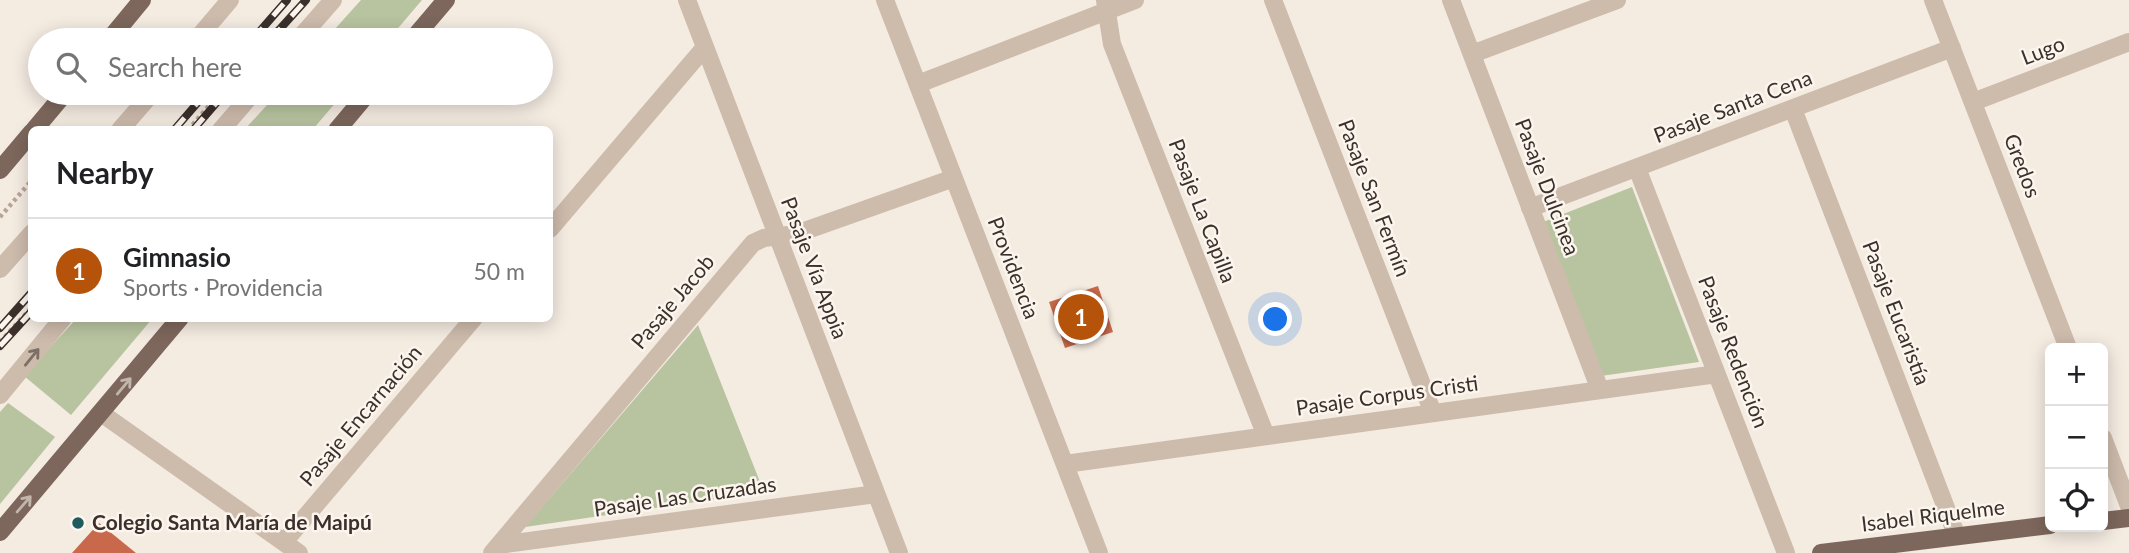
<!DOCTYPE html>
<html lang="en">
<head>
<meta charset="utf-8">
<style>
  :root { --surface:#fff; --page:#f2f2f2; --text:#202124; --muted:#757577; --line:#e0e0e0; --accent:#b45309 }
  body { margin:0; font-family:Lato,sans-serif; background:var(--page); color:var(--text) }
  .controls { position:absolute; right:21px; bottom:21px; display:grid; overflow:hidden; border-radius:10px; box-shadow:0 4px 18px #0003 }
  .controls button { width:63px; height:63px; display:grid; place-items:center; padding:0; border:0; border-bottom:2px solid var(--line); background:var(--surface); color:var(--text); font:35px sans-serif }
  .you { position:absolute; left:1276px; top:320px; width:24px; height:24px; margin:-18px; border:5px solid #fff; border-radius:50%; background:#1a73e8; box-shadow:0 0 0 10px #1a73e833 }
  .badge { display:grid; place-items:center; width:46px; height:46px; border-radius:50%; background:var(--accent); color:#fff; font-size:23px; font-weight:700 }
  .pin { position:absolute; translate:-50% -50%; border:4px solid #fff; box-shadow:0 2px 7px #0006 }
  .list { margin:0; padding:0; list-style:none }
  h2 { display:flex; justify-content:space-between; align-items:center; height:91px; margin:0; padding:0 28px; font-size:30px }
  h2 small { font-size:23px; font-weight:400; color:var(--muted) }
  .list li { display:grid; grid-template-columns:46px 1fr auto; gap:21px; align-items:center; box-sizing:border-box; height:105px; padding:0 28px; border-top:2px solid var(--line) }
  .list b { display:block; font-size:26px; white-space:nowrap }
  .list p { margin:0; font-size:23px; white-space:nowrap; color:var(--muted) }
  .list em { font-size:23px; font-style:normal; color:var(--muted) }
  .icon { flex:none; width:38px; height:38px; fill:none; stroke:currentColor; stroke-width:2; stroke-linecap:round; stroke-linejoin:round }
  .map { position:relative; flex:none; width:2129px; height:553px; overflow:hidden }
  .search { position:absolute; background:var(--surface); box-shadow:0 4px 18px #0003; left:28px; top:28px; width:525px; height:77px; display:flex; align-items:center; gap:18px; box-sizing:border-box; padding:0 24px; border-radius:38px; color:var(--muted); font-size:26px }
  .panel { position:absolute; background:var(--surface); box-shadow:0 4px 18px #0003; left:28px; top:126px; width:525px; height:196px; border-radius:10px }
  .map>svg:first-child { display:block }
  .green { fill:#b8c4a0 }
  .building { fill:#c8694b }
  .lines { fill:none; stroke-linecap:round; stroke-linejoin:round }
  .path { stroke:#b9a596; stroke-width:4.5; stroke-dasharray:3.5 3.5; stroke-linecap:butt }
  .minor { stroke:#cdbbac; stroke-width:18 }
  .major { stroke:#7d675c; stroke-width:18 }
  .rail-casing { stroke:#3b302b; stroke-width:8 }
  .rail { stroke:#fbf5ee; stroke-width:5; stroke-dasharray:16; stroke-linecap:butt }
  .oneway { stroke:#7d6f65 }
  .oneway2 { stroke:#c2b5ac }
  .poi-dot { fill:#1f5a5e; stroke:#fbf5ee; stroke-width:2.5 }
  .labels { text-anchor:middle; stroke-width:5; stroke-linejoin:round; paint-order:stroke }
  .street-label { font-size:21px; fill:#3b302b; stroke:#fbf5ee }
  .poi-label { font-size:21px; font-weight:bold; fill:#3b302b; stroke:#fbf5ee; text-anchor:start }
</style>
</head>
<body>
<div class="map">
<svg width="2129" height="553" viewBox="0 0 2129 553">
  <rect width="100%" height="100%" fill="#f4ebe1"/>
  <path class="green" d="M 361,0 L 422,0 L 388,40 L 325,40 Z
    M 278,93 L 344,93 L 313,129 L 245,129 Z
    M 1632,187 L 1699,362 L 1601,376 L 1543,222 Z
    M 76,319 L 152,319 L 71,415 L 24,376 Z
    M 698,325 L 764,492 L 525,527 Z
    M 8,403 L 55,437 L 0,504 L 0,412 Z"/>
  <path class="building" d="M 1098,286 L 1113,332 L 1065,348 L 1049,302 Z
    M 99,523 L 136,553 L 72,553 Z"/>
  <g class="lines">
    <path class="path" d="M 82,40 L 88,33
      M 267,40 L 278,28
      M 188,130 L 220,93
      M 0,217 L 32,180
      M 0,342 L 32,307"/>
    <path class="minor" d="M 687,0 L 899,553
      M 885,0 L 1099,553
      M 1105,0 L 1112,44 L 1266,436
      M 1273,0 L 1433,413
      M 1451,0 L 1600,390
      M 1933,0 L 2068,348
      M 196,40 L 230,0
      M 298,40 L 333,0
      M 1472,54 L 1617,0
      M 918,84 L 1135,0
      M 1973,102 L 2129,42
      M 1793,109 L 1956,534
      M 120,130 L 152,93
      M 221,130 L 253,93
      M 1637,168 L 1786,553
      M 1530,208 L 1952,48
      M 550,229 L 705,47
      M 0,269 L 32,233
      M 0,395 L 63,318
      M 101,413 L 299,553
      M 2103,438 L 2129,506
      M 1065,464 L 1717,374
      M 284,542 L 474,318
      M 499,545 L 876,494
      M 492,553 L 753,243 L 764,238 L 796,234 L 954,178"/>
    <path class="major" d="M 109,40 L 142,0
      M 412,40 L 446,0
      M 34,130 L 65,93
      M 337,130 L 368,93
      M 0,170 L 32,132
      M 2103,521 L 2129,518
      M 0,532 L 180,318
      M 1821,553 L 2050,525"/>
    <g class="rail-casing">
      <path id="rail" d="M 252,40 L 287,0
        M 270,40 L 306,0
        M 174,130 L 206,93
        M 193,130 L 225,93
        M 0,328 L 32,292
        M 0,346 L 32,311"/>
    </g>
    <use href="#rail" class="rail"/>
  </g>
  <defs><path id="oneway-shaft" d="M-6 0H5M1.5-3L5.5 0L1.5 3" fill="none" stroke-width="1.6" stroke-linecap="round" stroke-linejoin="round" transform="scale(1.75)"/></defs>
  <use class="oneway" href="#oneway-shaft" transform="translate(32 357) rotate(-51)"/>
  <g class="oneway2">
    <use href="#oneway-shaft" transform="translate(124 386) rotate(-50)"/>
    <use href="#oneway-shaft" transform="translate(24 504) rotate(-49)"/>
  </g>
  <circle class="poi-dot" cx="78" cy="523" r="7"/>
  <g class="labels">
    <g class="street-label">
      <text transform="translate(2043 51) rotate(-21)" y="7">Lugo</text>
      <text transform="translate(1733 107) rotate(-21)" y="7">Pasaje Santa Cena</text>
      <text transform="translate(2022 166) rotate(69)" y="7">Gredos</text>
      <text transform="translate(1547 187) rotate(69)" y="7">Pasaje Dulcinea</text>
      <text transform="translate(1374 198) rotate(69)" y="7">Pasaje San Fermín</text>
      <text transform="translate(1202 211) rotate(69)" y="7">Pasaje La Capilla</text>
      <text transform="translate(814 268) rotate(69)" y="7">Pasaje Vía Appia</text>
      <text transform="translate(1013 268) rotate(69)" y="7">Providencia</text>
      <text transform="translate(673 302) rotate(-50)" y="7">Pasaje Jacob</text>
      <text transform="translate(1896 313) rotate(69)" y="7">Pasaje Eucaristía</text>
      <text transform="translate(1733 352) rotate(69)" y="7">Pasaje Redención</text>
      <text transform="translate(1387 396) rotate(-8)" y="7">Pasaje Corpus Cristi</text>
      <text transform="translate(361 416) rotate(-50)" y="7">Pasaje Encarnación</text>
      <text transform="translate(685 497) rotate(-8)" y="7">Pasaje Las Cruzadas</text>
      <text transform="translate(1933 516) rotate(-7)" y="7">Isabel Riquelme</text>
    </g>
    <g class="poi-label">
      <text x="92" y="530">Colegio Santa María de Maipú</text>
    </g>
  </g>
</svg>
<div class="controls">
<button>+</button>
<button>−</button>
<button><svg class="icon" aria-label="locate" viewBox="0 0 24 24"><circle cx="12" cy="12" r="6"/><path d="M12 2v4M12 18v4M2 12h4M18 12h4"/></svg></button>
</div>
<div class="you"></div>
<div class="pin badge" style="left:1081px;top:317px">1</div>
<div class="search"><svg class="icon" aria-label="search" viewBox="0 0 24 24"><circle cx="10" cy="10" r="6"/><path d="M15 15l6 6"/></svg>Search here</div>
<section class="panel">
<h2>Nearby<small></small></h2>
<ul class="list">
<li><span class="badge">1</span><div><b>Gimnasio</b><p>Sports · Providencia</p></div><em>50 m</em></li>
</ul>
</section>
</div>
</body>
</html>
